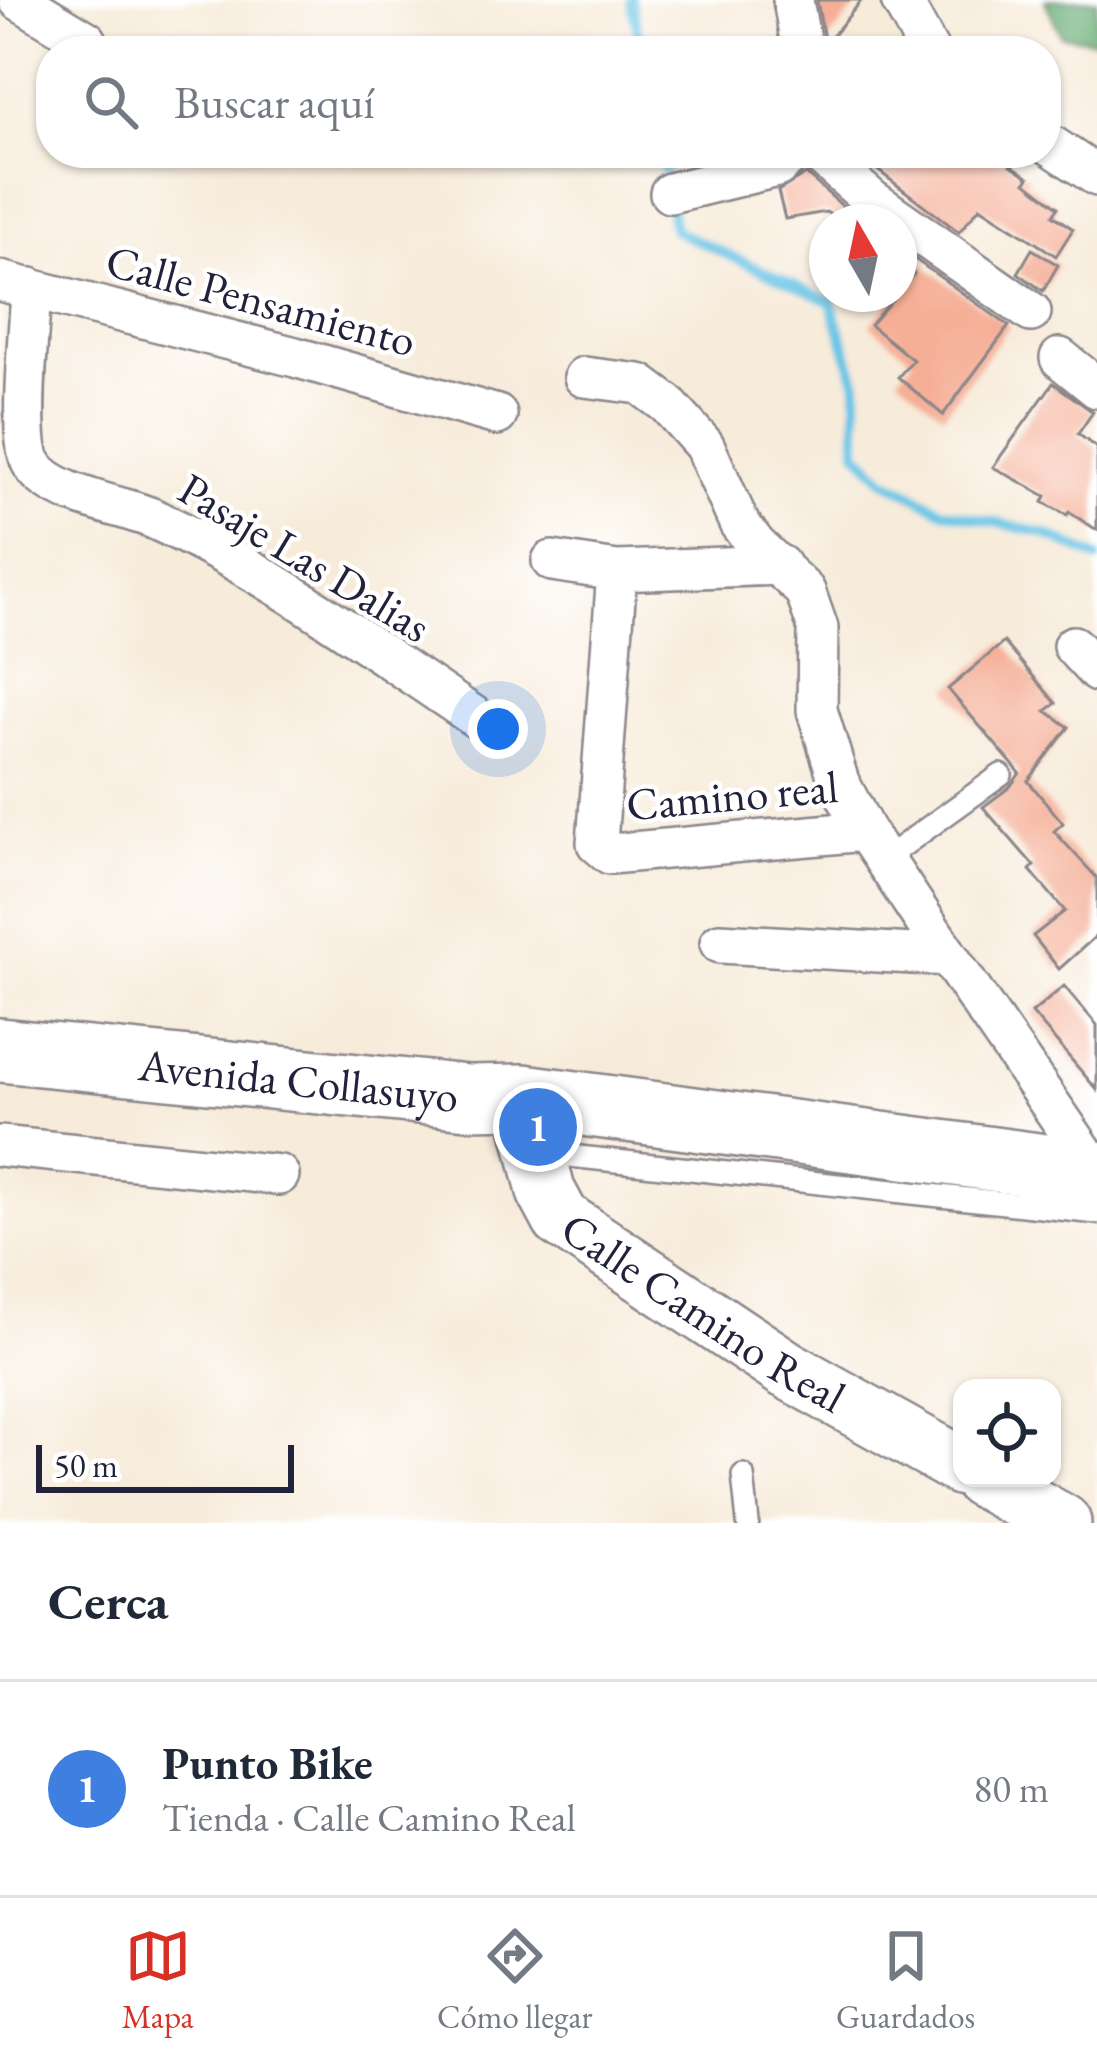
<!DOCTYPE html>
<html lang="es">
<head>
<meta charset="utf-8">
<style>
  :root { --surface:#fff; --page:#f2f2f3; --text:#1f2937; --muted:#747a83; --line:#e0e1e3; --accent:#d93025 }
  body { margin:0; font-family:"EB Garamond",serif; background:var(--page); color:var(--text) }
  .controls { position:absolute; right:36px; bottom:36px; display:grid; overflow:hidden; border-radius:24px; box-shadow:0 3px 9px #0004 }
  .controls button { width:108px; height:108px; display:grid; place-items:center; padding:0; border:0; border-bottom:3px solid var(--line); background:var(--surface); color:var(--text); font:60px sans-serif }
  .compass { position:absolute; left:809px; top:204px; width:108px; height:108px; border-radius:50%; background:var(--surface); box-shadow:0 3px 9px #0004; rotate:351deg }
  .scale { position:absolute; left:36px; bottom:30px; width:258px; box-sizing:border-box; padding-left:12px; border:6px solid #22223b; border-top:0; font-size:33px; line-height:42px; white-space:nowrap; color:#22223b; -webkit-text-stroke:9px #fff; paint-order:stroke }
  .you { position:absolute; left:498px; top:729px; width:42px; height:42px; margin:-30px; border:9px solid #fff; border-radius:50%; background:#1a73e8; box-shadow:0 0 0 18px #1a73e833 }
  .badge { display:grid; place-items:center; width:78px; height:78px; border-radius:50%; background:var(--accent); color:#fff; font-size:39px; font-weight:700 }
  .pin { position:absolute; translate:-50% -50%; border:6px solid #fff; box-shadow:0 3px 12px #0006 }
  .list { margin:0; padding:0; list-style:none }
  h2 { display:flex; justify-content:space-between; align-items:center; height:156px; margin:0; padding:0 48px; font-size:51px }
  h2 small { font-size:39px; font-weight:400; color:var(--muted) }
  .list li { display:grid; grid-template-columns:78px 1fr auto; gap:36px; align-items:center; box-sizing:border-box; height:216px; padding:0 48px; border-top:3px solid var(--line) }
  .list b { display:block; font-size:45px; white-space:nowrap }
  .list p { margin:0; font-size:39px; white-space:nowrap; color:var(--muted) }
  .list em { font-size:39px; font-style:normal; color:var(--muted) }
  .icon { flex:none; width:66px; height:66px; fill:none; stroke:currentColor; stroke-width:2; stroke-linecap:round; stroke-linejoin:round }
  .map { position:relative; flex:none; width:1097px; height:1523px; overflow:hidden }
  .search { position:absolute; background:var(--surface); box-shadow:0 3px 9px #0004; left:36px; right:36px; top:36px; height:132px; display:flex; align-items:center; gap:30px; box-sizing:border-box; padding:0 42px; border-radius:48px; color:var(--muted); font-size:45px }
  .sheet { height:372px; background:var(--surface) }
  nav { display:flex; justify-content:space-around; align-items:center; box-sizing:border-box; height:168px; border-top:3px solid var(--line); background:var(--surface); font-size:33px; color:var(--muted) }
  nav a { display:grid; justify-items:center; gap:6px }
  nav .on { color:var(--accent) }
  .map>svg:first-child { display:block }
  .forest { fill:#67ae74; stroke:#446858; stroke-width:3 }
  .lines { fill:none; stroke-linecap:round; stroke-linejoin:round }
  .stream { stroke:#68c4e6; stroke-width:10 }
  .building { fill:#f5af96 }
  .lane-casing { stroke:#8c868a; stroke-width:26 }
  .street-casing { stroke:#8c868a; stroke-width:44 }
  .secondary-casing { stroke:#8c868a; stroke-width:62 }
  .primary-casing { stroke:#8c868a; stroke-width:68 }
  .lane { stroke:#fff; stroke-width:21 }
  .street { stroke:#fff; stroke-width:39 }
  .secondary { stroke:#fff; stroke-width:57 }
  .primary { stroke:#fff; stroke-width:63 }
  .labels { text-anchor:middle; stroke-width:9; stroke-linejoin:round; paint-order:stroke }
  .street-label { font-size:45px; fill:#22223b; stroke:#fff }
</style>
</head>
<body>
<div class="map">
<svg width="1097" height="1523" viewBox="0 0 1097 1523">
  <rect width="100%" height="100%" fill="#fff"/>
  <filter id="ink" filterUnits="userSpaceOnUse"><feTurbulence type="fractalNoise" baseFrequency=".00833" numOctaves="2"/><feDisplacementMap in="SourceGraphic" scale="24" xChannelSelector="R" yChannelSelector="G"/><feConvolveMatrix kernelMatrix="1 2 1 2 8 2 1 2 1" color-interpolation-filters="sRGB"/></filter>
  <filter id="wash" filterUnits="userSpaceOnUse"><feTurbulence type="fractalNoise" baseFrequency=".004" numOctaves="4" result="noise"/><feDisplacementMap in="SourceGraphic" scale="48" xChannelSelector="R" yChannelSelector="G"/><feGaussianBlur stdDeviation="2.7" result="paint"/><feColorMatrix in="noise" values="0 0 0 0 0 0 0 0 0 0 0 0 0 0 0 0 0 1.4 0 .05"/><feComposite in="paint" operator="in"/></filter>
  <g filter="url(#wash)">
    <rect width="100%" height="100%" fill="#f7ebd9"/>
    <path class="forest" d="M 1045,0 L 1097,0 L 1097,41 L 1061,35 Z"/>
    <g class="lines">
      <path class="stream" d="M 631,0 L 642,51
        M 662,153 L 674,230 L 831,302 L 857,383 L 857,451 L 884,479 L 942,510 L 1046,534 L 1097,558"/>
    </g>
    <g id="blocks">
      <path class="building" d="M 817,0 L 862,0 L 825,45 Z
        M 855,153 L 993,153 L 1029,177 L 1026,182 L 1058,207 L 1053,215 L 1073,229 L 1056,256 L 980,207 L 959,232 Z
        M 806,174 L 856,218 L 862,222 L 843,222 L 826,212 L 785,219 L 778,191 Z
        M 899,248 L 1009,326 L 943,415 L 898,377 L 913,360 L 870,325 L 914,274 L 899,257 Z
        M 1032,249 L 1058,265 L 1043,291 L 1018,273 Z
        M 1053,383 L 1093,412 L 1078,434 L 1097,448 L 1097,530 L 1069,512 L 1067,515 L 1043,502 L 1046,496 L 993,467 Z
        M 1004,642 L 1056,703 L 1046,711 L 1069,727 L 1028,781 L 1063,823 L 1054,831 L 1097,878 L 1097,935 L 1059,969 L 1033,936 L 1065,911 L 1030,870 L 1034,866 L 983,807 L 1010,787 L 1020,773 L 948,689 Z
        M 1064,986 L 1097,1025 L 1097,1090 L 1032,1013 Z"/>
    </g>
  </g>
  <g filter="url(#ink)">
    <use href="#blocks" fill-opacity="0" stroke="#8c868a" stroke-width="3"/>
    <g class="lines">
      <g class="lane-casing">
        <path id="lane" d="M 886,858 L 1001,775
          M 542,1153 L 1097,1213
          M 743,1475 L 748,1523"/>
      </g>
      <g class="street-casing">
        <path id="street" d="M 19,0 L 87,41
          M 793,0 L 802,51
          M 901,0 L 929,51
          M 1046,142 L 1097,176
          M 818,153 L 872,200 L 1031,312
          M 670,193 L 777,167 L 793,153
          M 0,281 L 295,357 L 497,415
          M 31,288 C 30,325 17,434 31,462 C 48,496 120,504 154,519 C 273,573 381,655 490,727
          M 1060,358 L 1097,388
          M 584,377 L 640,384 L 667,404 L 704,445 L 739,523 L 756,545 L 805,591 L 818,628 L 817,710 L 839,782 L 865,831 L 948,956 L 1097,1172
          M 552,561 L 617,571 L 780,565
          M 617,571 L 597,843 L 610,854 L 865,831
          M 1073,646 L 1097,672
          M 720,943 L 948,956
          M 0,1146 L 279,1175"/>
      </g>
      <g class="secondary-casing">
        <g id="secondary">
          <path id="s1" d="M 523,1096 L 546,1191 L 561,1219 L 786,1369 L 962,1467"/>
          <path d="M 981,1478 L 1062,1523"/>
        </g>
      </g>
      <g class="primary-casing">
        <g id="primary">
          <path id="s2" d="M 0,1050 L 468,1097 L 523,1096 L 1097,1173"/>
        </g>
      </g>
      <use href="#lane" class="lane"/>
      <use href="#street" class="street"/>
      <use href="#secondary" class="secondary"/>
      <use href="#primary" class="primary"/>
    </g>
  </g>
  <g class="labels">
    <g class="street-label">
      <text transform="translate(261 300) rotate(15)" y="16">Calle Pensamiento</text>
      <text transform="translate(305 557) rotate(31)" y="16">Pasaje Las Dalias</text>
      <text transform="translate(732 795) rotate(-5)" y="16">Camino real</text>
      <text dy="16" stroke="none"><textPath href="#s2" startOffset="300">Avenida Collasuyo</textPath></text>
      <text dy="16" stroke="none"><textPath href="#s1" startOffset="300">Calle Camino Real</textPath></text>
    </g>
  </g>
</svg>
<div class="controls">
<button><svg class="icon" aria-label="locate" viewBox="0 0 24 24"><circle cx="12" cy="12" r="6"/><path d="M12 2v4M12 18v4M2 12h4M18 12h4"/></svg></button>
</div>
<svg class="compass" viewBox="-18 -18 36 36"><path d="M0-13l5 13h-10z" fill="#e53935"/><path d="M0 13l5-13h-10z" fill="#747a83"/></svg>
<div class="scale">50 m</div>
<div class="you"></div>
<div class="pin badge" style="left:538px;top:1127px;background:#3f7fe0">1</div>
<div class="search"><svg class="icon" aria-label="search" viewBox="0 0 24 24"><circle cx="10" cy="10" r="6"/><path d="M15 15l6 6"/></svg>Buscar aquí</div>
</div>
<section class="sheet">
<h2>Cerca<small></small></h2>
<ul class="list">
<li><span class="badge" style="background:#3f7fe0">1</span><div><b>Punto Bike</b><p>Tienda · Calle Camino Real</p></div><em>80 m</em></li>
</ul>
</section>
<nav>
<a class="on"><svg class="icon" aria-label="map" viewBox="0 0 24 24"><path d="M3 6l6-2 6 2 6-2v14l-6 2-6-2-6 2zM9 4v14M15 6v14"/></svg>Mapa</a>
<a><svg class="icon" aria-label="directions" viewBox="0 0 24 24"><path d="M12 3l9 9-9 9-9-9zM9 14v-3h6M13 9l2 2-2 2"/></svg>Cómo llegar</a>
<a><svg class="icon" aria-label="saved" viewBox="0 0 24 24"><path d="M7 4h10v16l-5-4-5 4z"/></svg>Guardados</a>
</nav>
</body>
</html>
